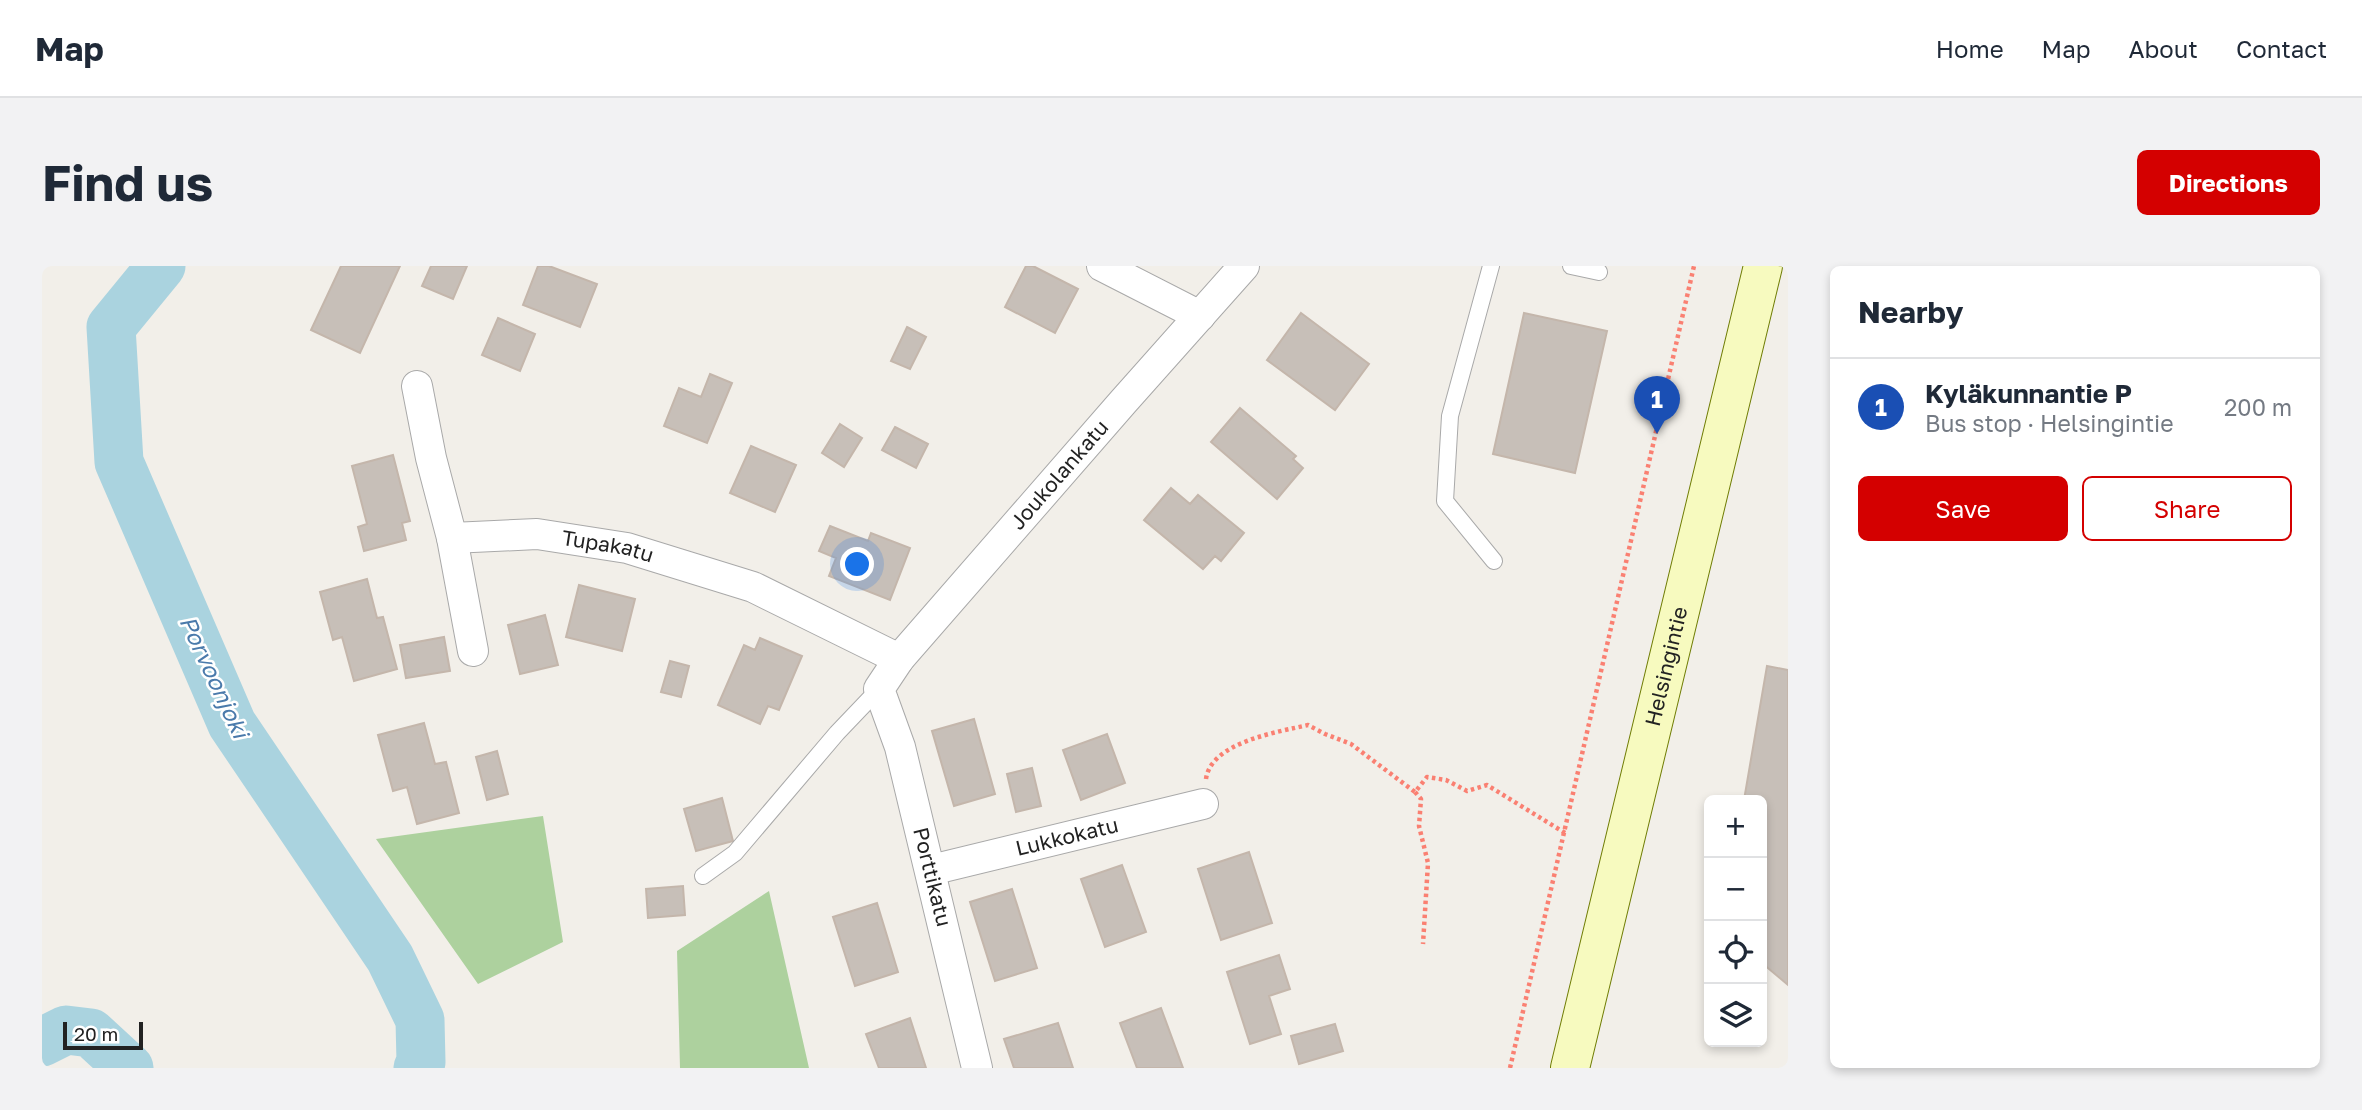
<!DOCTYPE html>
<html lang="en">
<head>
<meta charset="utf-8">
<style>
  :root { --surface:#fff; --page:#f2f2f3; --text:#1f2937; --muted:#747a83; --line:#e0e1e3; --accent:#d40000 }
  body { margin:0; font-family:"Golos Text",sans-serif; background:var(--page); color:var(--text) }
  .controls { position:absolute; right:21px; bottom:21px; display:grid; overflow:hidden; border-radius:10px; box-shadow:0 4px 10px #0003 }
  .controls button { width:63px; height:63px; display:grid; place-items:center; padding:0; border:0; border-bottom:2px solid var(--line); background:var(--surface); color:var(--text); font:35px sans-serif }
  .scale { position:absolute; left:21px; bottom:18px; width:80px; box-sizing:border-box; padding-left:7px; border:4px solid #222; border-top:0; font-size:19px; line-height:24px; white-space:nowrap; color:#222; -webkit-text-stroke:5px #fff; paint-order:stroke }
  .you { position:absolute; left:816px; top:299px; width:24px; height:24px; margin:-18px; border:5px solid #fff; border-radius:50%; background:#1a73e8; box-shadow:0 0 0 10px #1a73e833 }
  .badge { display:grid; place-items:center; width:46px; height:46px; border-radius:50%; background:var(--accent); color:#fff; font-size:23px; font-weight:700 }
  .pin { position:absolute; translate:-50% -58px; filter:drop-shadow(0 2px 4px #0008) }
  .pin::after { content:''; position:absolute; top:37px; width:24px; height:21px; background:inherit; clip-path:polygon(0 0,100% 0,50% 100%) }
  .list { margin:0; padding:0; list-style:none }
  h2 { display:flex; justify-content:space-between; align-items:center; height:91px; margin:0; padding:0 28px; font-size:30px }
  h2 small { font-size:23px; font-weight:400; color:var(--muted) }
  .list li { display:grid; grid-template-columns:46px 1fr auto; gap:21px; align-items:center; box-sizing:border-box; height:98px; padding:0 28px; border-top:2px solid var(--line) }
  .list b { display:block; font-size:26px; white-space:nowrap }
  .list p { margin:0; font-size:23px; white-space:nowrap; color:var(--muted) }
  .list em { font-size:23px; font-style:normal; color:var(--muted) }
  .actions { display:flex; gap:14px; padding:21px 28px }
  .actions a { flex:1; padding:16px 0; border:2px solid var(--accent); border-radius:10px; text-align:center; font-size:24px; color:var(--accent) }
  .actions .main { background:var(--accent); color:#fff }
  .icon { flex:none; width:38px; height:38px; fill:none; stroke:currentColor; stroke-width:2; stroke-linecap:round; stroke-linejoin:round }
  .map { position:relative; flex:none; width:1746px; height:802px; overflow:hidden; border-radius:10px }
  header { display:flex; align-items:center; gap:42px; box-sizing:border-box; height:98px; padding:0 35px; background:var(--surface); border-bottom:2px solid var(--line) }
  header strong { font-size:33px }
  nav { display:flex; gap:38px; margin-inline-start:auto; font-size:24px }
  .intro { display:flex; align-items:center; justify-content:space-between; box-sizing:border-box; height:168px; padding:0 42px }
  h1 { margin:0; font-size:49px }
  .button { padding:18px 32px; border-radius:10px; background:var(--accent); color:#fff; font-size:24px; font-weight:700 }
  main { display:flex; gap:42px; padding:0 42px }
  aside { flex:1; background:var(--surface); border-radius:10px; box-shadow:0 4px 10px #0003 }
  .map>svg:first-child { display:block }
  .forest { fill:#add19e }
  .lines { fill:none; stroke-linecap:round; stroke-linejoin:round }
  .river { stroke:#aad3df; stroke-width:49 }
  .building { fill:#c7bfb8; stroke:#c4b6ab; stroke-width:2 }
  .lane-casing { stroke:#a9a9a9; stroke-width:18 }
  .street-casing { stroke:#a9a9a9; stroke-width:32 }
  .secondary-casing { stroke:#707d05; stroke-width:40 }
  .path { stroke:#fa8072; stroke-width:4.5; stroke-dasharray:3.5 3.5; stroke-linecap:butt }
  .lane { stroke:#fff; stroke-width:16 }
  .street { stroke:#fff; stroke-width:30 }
  .secondary { stroke:#f7fabf; stroke-width:38 }
  .labels { text-anchor:middle; stroke-width:5; stroke-linejoin:round; paint-order:stroke }
  .street-label { font-size:21px; fill:#222; stroke:#fff }
  .water-label { font-size:23px; font-style:italic; fill:#4a7aab; stroke:#fff }
</style>
</head>
<body>
<header>
<strong>Map</strong>
<nav><a>Home</a><a>Map</a><a>About</a><a>Contact</a></nav>
</header>
<div class="intro"><h1>Find us</h1><a class="button">Directions</a></div>
<main>
<div class="map">
<svg width="1746" height="802" viewBox="0 0 1746 802">
  <rect width="100%" height="100%" fill="#f2efe9"/>
  <path class="forest" d="M 501,550 L 521,676 L 436,718 L 334,573 Z
    M 727,625 L 767,802 L 638,802 L 635,685 Z"/>
  <g class="lines">
    <path class="river" d="M 119,0 L 69,61 L 77,196 L 190,458 L 348,692 L 378,754 L 379,796 L 376,802
      M 0,776 L 24,764 L 49,767 L 87,802"/>
  </g>
  <path class="building" d="M 299,0 L 358,0 L 318,87 L 269,64 Z
    M 389,0 L 425,0 L 411,33 L 380,20 Z
    M 496,0 L 507,0 L 555,18 L 538,61 L 481,39 Z
    M 984,0 L 991,0 L 1036,23 L 1013,67 L 963,41 Z
    M 1259,47 L 1327,98 L 1293,144 L 1225,94 Z
    M 1482,47 L 1565,65 L 1533,207 L 1451,188 Z
    M 456,52 L 493,68 L 478,105 L 440,89 Z
    M 865,61 L 884,71 L 868,103 L 849,95 Z
    M 668,108 L 690,117 L 665,177 L 622,160 L 637,122 L 659,131 Z
    M 1198,142 L 1254,190 L 1251,193 L 1261,202 L 1235,233 L 1169,176 Z
    M 798,158 L 820,172 L 802,201 L 780,187 Z
    M 853,161 L 886,178 L 874,202 L 840,184 Z
    M 709,180 L 754,199 L 733,246 L 688,227 Z
    M 351,189 L 368,255 L 360,257 L 364,274 L 322,285 L 316,261 L 325,258 L 310,200 Z
    M 1129,222 L 1148,238 L 1156,229 L 1202,267 L 1179,295 L 1173,290 L 1161,303 L 1102,254 Z
    M 788,260 L 826,275 L 829,267 L 868,282 L 848,334 L 787,310 L 794,292 L 777,285 Z
    M 325,313 L 335,352 L 341,351 L 355,403 L 312,415 L 300,371 L 291,374 L 278,326 Z
    M 537,319 L 593,333 L 580,385 L 524,371 Z
    M 503,349 L 516,399 L 478,408 L 466,359 Z
    M 402,371 L 408,405 L 364,412 L 358,379 Z
    M 718,372 L 760,390 L 737,444 L 726,440 L 718,458 L 676,439 L 702,379 L 713,384 Z
    M 628,395 L 647,400 L 639,431 L 619,426 Z
    M 1725,400 L 1746,404 L 1746,719 L 1720,697 L 1720,534 L 1702,534 Z
    M 932,453 L 953,528 L 912,540 L 890,465 Z
    M 382,457 L 393,498 L 404,496 L 417,547 L 375,558 L 365,521 L 351,525 L 336,469 Z
    M 1065,468 L 1083,517 L 1039,534 L 1021,484 Z
    M 455,485 L 466,528 L 445,534 L 434,491 Z
    M 990,502 L 999,540 L 974,546 L 965,508 Z
    M 680,532 L 691,575 L 654,585 L 642,543 Z
    M 1207,586 L 1230,657 L 1179,674 L 1156,603 Z
    M 1080,599 L 1104,666 L 1063,681 L 1039,613 Z
    M 641,620 L 643,649 L 606,652 L 604,623 Z
    M 970,623 L 995,702 L 953,715 L 928,636 Z
    M 835,637 L 856,706 L 813,720 L 791,651 Z
    M 1237,689 L 1248,723 L 1227,730 L 1239,768 L 1208,778 L 1185,706 Z
    M 1119,742 L 1141,802 L 1095,802 L 1078,757 Z
    M 868,752 L 884,802 L 837,802 L 824,768 Z
    M 1016,757 L 1031,802 L 972,802 L 962,773 Z
    M 1293,758 L 1301,785 L 1257,798 L 1249,770 Z"/>
  <g class="lines">
    <g class="lane-casing">
      <path id="lane" d="M 1449,0 L 1408,150 L 1403,235 L 1452,295
        M 1529,0 L 1557,6
        M 661,610 L 693,587 L 795,467 L 837,423"/>
    </g>
    <g class="street-casing">
      <g id="street">
        <path d="M 1060,0 L 1158,50"/>
        <path id="s1" d="M 375,120 L 389,192 L 410,272 L 495,268 L 585,282 L 711,321 L 857,393"/>
        <path d="M 410,272 L 431,385"/>
        <path id="s2" d="M 889,604 L 1161,538"/>
        <path id="s3" d="M 935,802 L 858,481 L 837,423 L 857,393 L 1081,136 L 1202,0"/>
      </g>
    </g>
    <g class="secondary-casing">
      <g id="secondary">
        <path id="s4" d="M 1528,802 L 1721,0"/>
      </g>
    </g>
    <path class="path" d="M 1164,513 C 1169,476 1236,466 1266,459 L 1283,468 L 1309,478 L 1373,526 L 1385,511 L 1404,514 L 1425,525 L 1445,519 L 1523,567
      M 1373,526 L 1379,533 L 1377,560 L 1386,597 L 1381,678
      M 1468,802 L 1652,0"/>
    <use href="#lane" class="lane"/>
    <use href="#street" class="street"/>
    <use href="#secondary" class="secondary"/>
  </g>
  <g class="labels">
    <g class="street-label">
      <text dy="7" stroke="none"><textPath href="#s3" startOffset="672">Joukolankatu</textPath></text>
      <text dy="7" stroke="none"><textPath href="#s1" startOffset="313">Tupakatu</textPath></text>
      <text dy="7" stroke="none"><textPath href="#s4" startOffset="413">Helsingintie</textPath></text>
      <text dy="7" stroke="none"><textPath href="#s2" startOffset="140">Lukkokatu</textPath></text>
      <text transform="translate(890 611) rotate(76)" y="7">Porttikatu</text>
    </g>
    <g class="water-label">
      <text transform="translate(172 411) rotate(65)" y="8">Porvoonjoki</text>
    </g>
  </g>
</svg>
<div class="controls">
<button>+</button>
<button>−</button>
<button><svg class="icon" aria-label="locate" viewBox="0 0 24 24"><circle cx="12" cy="12" r="6"/><path d="M12 2v4M12 18v4M2 12h4M18 12h4"/></svg></button>
<button><svg class="icon" aria-label="layers" viewBox="0 0 24 24"><path d="M12 4l9 5-9 5-9-5zM3 14l9 5 9-5"/></svg></button>
</div>
<div class="scale">20 m</div>
<div class="you"></div>
<div class="pin badge" style="left:1615px;top:168px;background:#1a4fb4">1</div>
</div>
<aside>
<h2>Nearby<small></small></h2>
<ul class="list">
<li><span class="badge" style="background:#1a4fb4">1</span><div><b>Kyläkunnantie P</b><p>Bus stop · Helsingintie</p></div><em>200 m</em></li>
</ul>
<div class="actions"><a class="main">Save</a><a>Share</a></div>
</aside>
</main>
</body>
</html>
